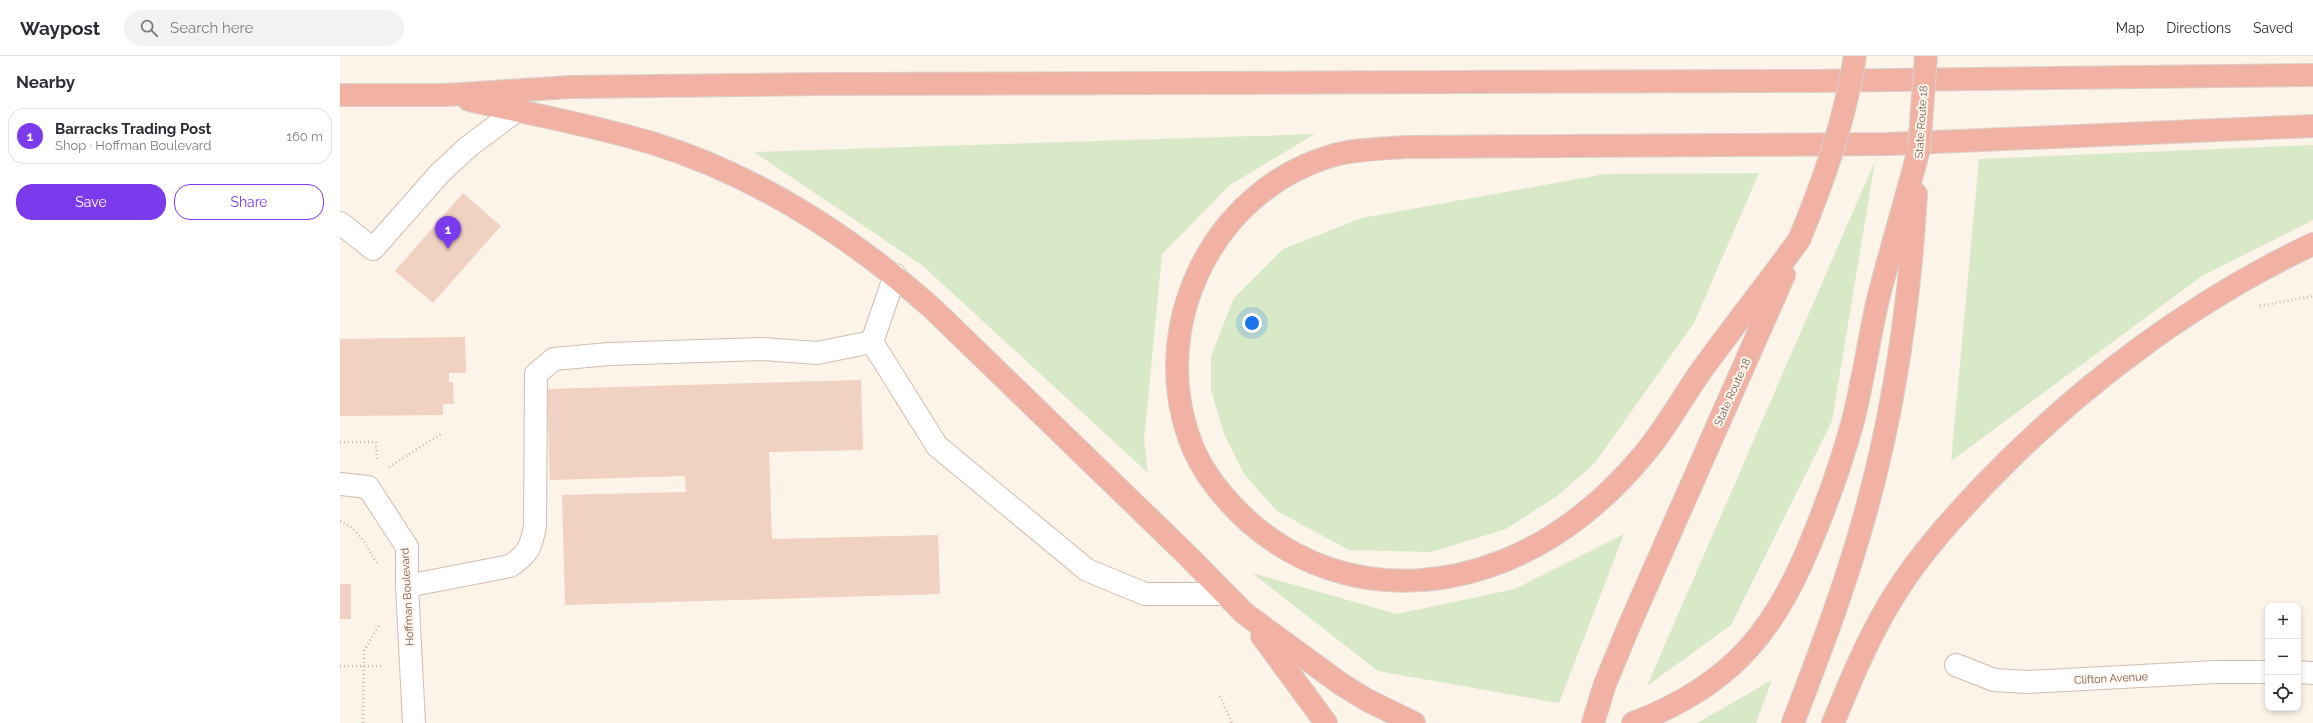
<!DOCTYPE html>
<html lang="en">
<head>
<meta charset="utf-8">
<style>
  :root { --surface:#fff; --page:#f2f2f3; --text:#2b2b33; --muted:#7c7c81; --line:#e1e1e2; --accent:#7c3aed }
  body { margin:0; font-family:Raleway,sans-serif; background:var(--page); color:var(--text) }
  .controls { position:absolute; right:12px; bottom:12px; display:grid; overflow:hidden; border-radius:8px; box-shadow:0 2px 6px #0003 }
  .controls button { width:36px; height:36px; display:grid; place-items:center; padding:0; border:0; border-bottom:1px solid var(--line); background:var(--surface); color:var(--text); font:20px sans-serif }
  .you { position:absolute; left:912px; top:267px; width:14px; height:14px; margin:-10px; border:3px solid #fff; border-radius:50%; background:#1a73e8; box-shadow:0 0 0 6px #1a73e833 }
  .badge { display:grid; place-items:center; width:26px; height:26px; border-radius:50%; background:var(--accent); color:#fff; font-size:13px; font-weight:700 }
  .pin { position:absolute; translate:-50% -33px; filter:drop-shadow(0 1px 2px #0008) }
  .pin::after { content:''; position:absolute; top:21px; width:14px; height:12px; background:inherit; clip-path:polygon(0 0,100% 0,50% 100%) }
  .list { margin:0; padding:0; list-style:none }
  h2 { display:flex; justify-content:space-between; align-items:center; height:52px; margin:0; padding:0 16px; font-size:17px }
  h2 small { font-size:13px; font-weight:400; color:var(--muted) }
  .list li { display:grid; grid-template-columns:26px 1fr auto; gap:12px; align-items:center; box-sizing:border-box; height:56px; margin:0 8px 8px; padding:0 8px; border:1px solid var(--line); border-radius:16px }
  .list b { display:block; font-size:15px; white-space:nowrap }
  .list p { margin:0; font-size:13px; white-space:nowrap; color:var(--muted) }
  .list em { font-size:13px; font-style:normal; color:var(--muted) }
  .actions { display:flex; gap:8px; padding:12px 16px }
  .actions a { flex:1; padding:9px 0; border:1px solid var(--accent); border-radius:16px; text-align:center; font-size:14px; color:var(--accent) }
  .actions .main { background:var(--accent); color:#fff }
  .icon { flex:none; width:22px; height:22px; fill:none; stroke:currentColor; stroke-width:2; stroke-linecap:round; stroke-linejoin:round }
  .map { position:relative; flex:none; width:1973px; height:667px; overflow:hidden }
  header { display:flex; align-items:center; gap:24px; box-sizing:border-box; height:56px; padding:0 20px; background:var(--surface); border-bottom:1px solid var(--line) }
  header strong { font-size:19px }
  nav { display:flex; gap:22px; margin-inline-start:auto; font-size:14px }
  .search { width:280px; height:36px; background:var(--page); display:flex; align-items:center; gap:10px; box-sizing:border-box; padding:0 14px; border-radius:22px; color:var(--muted); font-size:15px }
  main { display:flex }
  aside { flex:1; background:var(--surface) }
  .map>svg:first-child { display:block }
  .green { fill:#d8e9c8 }
  .building { fill:#f0d1c2 }
  .lines { fill:none; stroke-linecap:round; stroke-linejoin:round }
  .minor-casing { stroke:#cfbdb1; stroke-width:24 }
  .highway-casing { stroke:#d8d1cd; stroke-width:24 }
  .path { stroke:#d5b4a5; stroke-width:2.5; stroke-dasharray:1 3; stroke-linecap:butt }
  .minor { stroke:#fff; stroke-width:22 }
  .highway { stroke:#f2b2a3; stroke-width:22 }
  .highway-bridge-casing { stroke:#d8d1cd; stroke-width:24; stroke-linecap:butt }
  .highway-bridge { stroke:#f2b2a3; stroke-width:22 }
  .labels { text-anchor:middle; stroke-width:4; stroke-linejoin:round; paint-order:stroke }
  .street-label { font-size:11px; fill:#75594d; stroke:#fef7ef }
</style>
</head>
<body>
<header>
<strong>Waypost</strong>
<div class="search"><svg class="icon" aria-label="search" viewBox="0 0 24 24"><circle cx="10" cy="10" r="6"/><path d="M15 15l6 6"/></svg>Search here</div>
<nav><a>Map</a><a>Directions</a><a>Saved</a></nav>
</header>
<main>
<aside>
<h2>Nearby<small></small></h2>
<ul class="list">
<li><span class="badge">1</span><div><b>Barracks Trading Post</b><p>Shop · Hoffman Boulevard</p></div><em>160 m</em></li>
</ul>
<div class="actions"><a class="main">Save</a><a>Share</a></div>
</aside>
<div class="map">
<svg width="1973" height="667" viewBox="0 0 1973 667">
  <rect width="100%" height="100%" fill="#fcf3e9"/>
  <path class="green" d="M 975,78 L 890,129 L 822,198 L 804,384 L 808,417 L 583,210 L 414,96 Z
    M 1973,89 L 1973,164 L 1862,220 L 1611,405 L 1639,103 Z
    M 1535,105 L 1492,365 L 1391,569 L 1307,630 Z
    M 1419,117 L 1354,267 L 1254,408 L 1217,440 L 1166,473 L 1091,496 L 1009,494 L 937,455 L 904,418 L 884,378 L 871,334 L 871,300 L 894,242 L 943,193 L 1022,162 L 1265,118 Z
    M 1284,478 L 1219,647 L 1038,615 L 912,517 L 1057,558 L 1175,533 Z
    M 1432,624 L 1416,667 L 1357,667 Z"/>
  <path class="building" d="M 123,137 L 161,170 L 93,247 L 55,215 Z
    M 125,281 L 126,317 L 109,317 L 109,326 L 113,326 L 114,348 L 103,348 L 103,359 L 0,360 L 0,283 Z
    M 521,324 L 523,394 L 429,396 L 432,483 L 598,479 L 600,538 L 225,549 L 222,439 L 346,436 L 345,420 L 210,424 L 207,333 Z
    M 0,528 L 11,528 L 11,563 L 0,563 Z"/>
  <g class="lines">
    <g class="minor-casing">
      <path id="minor" d="M 0,167 L 33,193 L 100,117 L 128,91 L 176,55
        M 532,286 L 597,390 L 747,514 L 805,538 L 885,538
        M 0,428 L 28,431 L 67,491 L 67,530 L 74,667
        M 67,530 L 170,510 C 188,498 191,492 195,470 L 196,318 L 214,303 L 269,298 L 422,293 L 477,297 L 532,286 L 555,219
        M 1616,609 L 1654,624 L 1688,626 L 1876,616 L 1928,616
        M 1958,616 L 1973,617"/>
    </g>
    <g class="highway-casing">
      <path id="highway" d="M 0,39 L 106,39 L 230,31 L 481,28 L 1473,25 L 1973,19
        M 129,44 C 190,58 252,69 312,87 C 416,119 510,180 591,251 L 847,499 L 904,557 L 1001,628 L 1027,644 L 1074,667
        M 1459,184 C 1427,228 1393,271 1361,315 C 1342,342 1326,372 1305,397 C 1286,420 1265,441 1242,459 C 1144,537 1008,553 909,466 C 887,446 865,420 853,392 C 805,275 870,136 991,100 C 1015,93 1041,93 1066,91 L 1549,88 L 1973,70
        M 922,580 L 986,667
        M 1253,667 L 1265,628 L 1289,570 L 1444,219
        M 1293,667 C 1396,628 1438,571 1477,471 C 1491,436 1503,401 1513,365 C 1523,325 1529,283 1538,243 C 1551,193 1566,143 1579,93
        M 1453,667 C 1474,611 1496,556 1513,499 C 1550,382 1569,260 1576,138
        M 1493,667 C 1512,621 1530,577 1557,535 C 1581,497 1612,463 1643,430 C 1737,332 1850,246 1973,188"/>
    </g>
    <path class="path" d="M 1920,250 L 1973,240
      M 0,386 L 36,386 L 37,404
      M 49,411 L 101,378
      M 0,465 C 20,474 27,491 38,509
      M 0,610 L 42,610
      M 880,640 L 892,667
      M 23,667 L 24,595 L 39,569"/>
    <use href="#minor" class="minor"/>
    <use href="#highway" class="highway"/>
    <g class="highway-bridge-casing">
      <path id="highway-bridge" d="M 1579,93 L 1586,0
        M 1459,184 C 1484,124 1505,64 1515,0"/>
    </g>
    <use href="#highway-bridge" class="highway-bridge"/>
  </g>
  <g class="labels">
    <g class="street-label">
      <text transform="translate(1581 66) rotate(-86)" y="4">State Route 18</text>
      <text transform="translate(1392 336) rotate(-66)" y="4">State Route 18</text>
      <text transform="translate(67 541) rotate(-93)" y="4">Hoffman Boulevard</text>
      <text transform="translate(1771 622) rotate(-3)" y="4">Clifton Avenue</text>
    </g>
  </g>
</svg>
<div class="controls">
<button>+</button>
<button>−</button>
<button><svg class="icon" aria-label="locate" viewBox="0 0 24 24"><circle cx="12" cy="12" r="6"/><path d="M12 2v4M12 18v4M2 12h4M18 12h4"/></svg></button>
</div>
<div class="you"></div>
<div class="pin badge" style="left:108px;top:193px">1</div>
</div>
</main>
</body>
</html>
